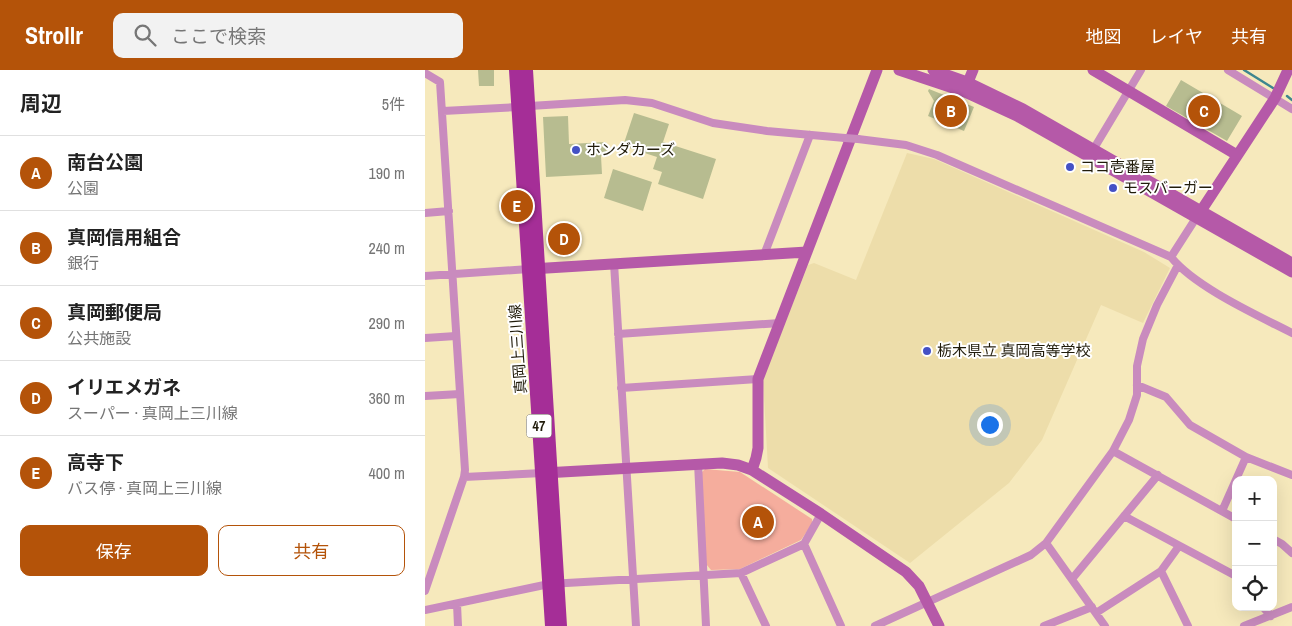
<!DOCTYPE html>
<html lang="ja">
<head>
<meta charset="utf-8">
<style>
  :root { --surface:#fff; --page:#f2f2f2; --text:#222; --muted:#767676; --line:#e0e0e0; --accent:#b45309 }
  body { margin:0; font-family:"Archivo Narrow","Noto Sans JP",sans-serif; background:var(--page); color:var(--text) }
  .controls { position:absolute; right:15px; bottom:15px; display:grid; overflow:hidden; border-radius:10px; box-shadow:0 5px 20px #0002 }
  .controls button { width:45px; height:45px; display:grid; place-items:center; padding:0; border:0; border-bottom:1px solid var(--line); background:var(--surface); color:var(--text); font:25px sans-serif }
  .you { position:absolute; left:564px; top:354px; width:18px; height:18px; margin:-12px; border:4px solid #fff; border-radius:50%; background:#1a73e8; box-shadow:0 0 0 8px #1a73e833 }
  .badge { display:grid; place-items:center; width:32px; height:32px; border-radius:50%; background:var(--accent); color:#fff; font-size:16px; font-weight:700 }
  .pin { position:absolute; translate:-50% -50%; border:2px solid #fff; box-shadow:0 1px 5px #0006 }
  .list { margin:0; padding:0; list-style:none }
  h2 { display:flex; justify-content:space-between; align-items:center; height:65px; margin:0; padding:0 20px; font-size:21px }
  h2 small { font-size:16px; font-weight:400; color:var(--muted) }
  .list li { display:grid; grid-template-columns:32px 1fr auto; gap:15px; align-items:center; box-sizing:border-box; height:75px; padding:0 20px; border-top:1px solid var(--line) }
  .list b { display:block; font-size:19px; white-space:nowrap }
  .list p { margin:0; font-size:16px; white-space:nowrap; color:var(--muted) }
  .list em { font-size:16px; font-style:normal; color:var(--muted) }
  .actions { display:flex; gap:10px; padding:15px 20px }
  .actions a { flex:1; padding:11px 0; border:1px solid var(--accent); border-radius:10px; text-align:center; font-size:18px; color:var(--accent) }
  .actions .main { background:var(--accent); color:#fff }
  .icon { flex:none; width:28px; height:28px; fill:none; stroke:currentColor; stroke-width:2; stroke-linecap:round; stroke-linejoin:round }
  .map { position:relative; flex:none; width:867px; height:556px; overflow:hidden }
  header { display:flex; align-items:center; gap:30px; box-sizing:border-box; height:70px; padding:0 25px; background:var(--accent); color:#fff }
  header strong { font-size:24px }
  nav { display:flex; gap:28px; margin-inline-start:auto; font-size:18px }
  .search { width:350px; height:45px; background:var(--page); display:flex; align-items:center; gap:12px; box-sizing:border-box; padding:0 18px; border-radius:10px; color:var(--muted); font-size:19px }
  main { display:flex }
  aside { flex:1; background:var(--surface) }
  .map>svg:first-child { display:block }
  .built { fill:#edddaa }
  .green { fill:#f5ad9d }
  .lines { fill:none; stroke-linecap:round; stroke-linejoin:round }
  .stream { stroke:#3d868f; stroke-width:2.5 }
  .building { fill:#b7bc90 }
  .street { stroke:#c98bbe; stroke-width:8 }
  .secondary { stroke:#b559a8; stroke-width:11 }
  .primary { stroke:#a52e97; stroke-width:12 }
  .street-bridge { stroke:#c98bbe; stroke-width:8 }
  .poi-dot { fill:#4451c5; stroke:#fff; stroke-width:2 }
  .labels { text-anchor:middle; stroke-width:4; stroke-linejoin:round; paint-order:stroke }
  .shield { fill:#fff; stroke:#646054; stroke-width:1 }
  .shield-label { font-size:14px; font-weight:bold; fill:#211c0b }
  .poi-label { font-size:15px; fill:#211c0b; stroke:#fff; text-anchor:start }
  .street-label { font-size:15px; fill:#211c0b; stroke:#fff }
</style>
</head>
<body>
<header>
<strong>Strollr</strong>
<div class="search"><svg class="icon" aria-label="search" viewBox="0 0 24 24"><circle cx="10" cy="10" r="6"/><path d="M15 15l6 6"/></svg>ここで検索</div>
<nav><a>地図</a><a>レイヤ</a><a>共有</a></nav>
</header>
<main>
<aside>
<h2>周辺<small>5件</small></h2>
<ul class="list">
<li><span class="badge">A</span><div><b>南台公園</b><p>公園</p></div><em>190 m</em></li>
<li><span class="badge">B</span><div><b>真岡信用組合</b><p>銀行</p></div><em>240 m</em></li>
<li><span class="badge">C</span><div><b>真岡郵便局</b><p>公共施設</p></div><em>290 m</em></li>
<li><span class="badge">D</span><div><b>イリエメガネ</b><p>スーパー · 真岡上三川線</p></div><em>360 m</em></li>
<li><span class="badge">E</span><div><b>高寺下</b><p>バス停 · 真岡上三川線</p></div><em>400 m</em></li>
</ul>
<div class="actions"><a class="main">保存</a><a>共有</a></div>
</aside>
<div class="map">
<svg width="867" height="556" viewBox="0 0 867 556">
  <rect width="100%" height="100%" fill="#f6e9bc"/>
  <path class="built" d="M 482,83 L 509,89 L 719,182 L 745,198 L 718,253 L 676,235 L 617,370 L 584,413 L 485,493 L 343,398 L 338,309 L 383,195 L 389,193 L 431,210 Z"/>
  <path class="green" d="M 280,399 L 315,402 L 387,449 L 387,454 L 376,470 L 315,499 L 286,500 L 281,494 L 276,403 Z"/>
  <g class="lines">
    <path class="stream" d="M 819,0 L 848,18
      M 862,26 L 867,30"/>
  </g>
  <path class="building" d="M 53,0 L 69,0 L 69,16 L 54,16 Z
    M 756,10 L 817,46 L 802,71 L 741,36 Z
    M 504,19 L 549,37 L 539,61 L 503,46 L 509,31 L 503,21 Z
    M 209,43 L 244,54 L 238,72 L 291,89 L 278,129 L 233,114 L 237,102 L 228,99 L 232,87 L 198,76 Z
    M 143,46 L 144,74 L 181,72 L 182,85 L 176,86 L 177,104 L 121,107 L 118,47 Z
    M 188,99 L 227,112 L 218,141 L 179,128 Z
    M 129,154 L 141,154 L 143,173 L 125,174 L 124,161 L 130,160 Z"/>
  <g class="lines">
    <path class="street" d="M 803,0 L 867,39
      M 0,3 L 15,12 L 40,400 L 39,407 L 0,521
      M 105,36 L 200,30 L 227,33 L 288,53 L 342,61 L 420,68
      M 18,41 L 93,37
      M 433,69 L 481,75 L 512,85 L 746,187 C 770,217 832,245 867,263
      M 668,80 L 716,0
      M 0,143 L 24,141
      M 339,185 L 385,65
      M 746,187 L 771,148
      M 189,193 L 211,556
      M 0,206 L 104,199
      M 193,264 L 355,253
      M 0,268 L 31,266
      M 712,315 L 741,327 L 765,355 L 821,387 L 867,405
      M 196,318 L 333,309
      M 0,326 L 35,324
      M 688,381 L 811,449
      M 273,393 L 281,556
      M 39,407 L 117,403
      M 797,441 L 821,387
      M 699,446 L 811,506
      M 848,469 L 857,474 L 867,483
      M 621,473 L 680,556
      M 379,474 L 416,556
      M 736,501 L 763,556
      M 316,503 L 341,556
      M 647,509 L 733,405
      M 32,534 L 33,556
      M 838,537 L 846,546
      M 0,540 L 124,514 L 316,503 L 379,474 L 396,444
      M 671,543 L 736,501 L 754,476
      M 450,556 L 606,485 L 621,473 L 688,381 L 704,350 L 712,325 L 712,296 L 718,269 L 732,235 L 753,195
      M 619,556 L 667,537
      M 819,556 L 867,537"/>
    <path class="secondary" d="M 474,0 L 540,22 L 592,46 L 867,202
      M 508,0 L 542,12 L 598,39 L 867,193
      M 668,0 L 812,85
      M 541,17 L 548,0
      M 772,147 L 850,28 L 863,0
      M 106,199 L 382,182
      M 327,400 L 331,388 L 333,378 L 333,309 L 452,0
      M 119,403 L 297,393 L 313,395 L 327,400 L 396,444 L 481,502 L 494,516 L 514,556"/>
    <path class="primary" d="M 90,0 L 126,556
      M 102,0 L 136,556"/>
    <path class="street-bridge" d="M 420,68 L 433,69"/>
  </g>
  <g class="poi-dot">
    <circle cx="151" cy="80" r="5"/>
    <circle cx="645" cy="97" r="5"/>
    <circle cx="688" cy="118" r="5"/>
    <circle cx="502" cy="281" r="5"/>
  </g>
  <g class="labels">
    <rect class="shield" x="101.5" y="344.5" width="25" height="23" rx="4"/>
    <g class="shield-label">
      <text x="114" y="361">47</text>
    </g>
    <g class="poi-label">
      <text x="161" y="85">ホンダカーズ</text>
      <text x="655" y="102">ココ壱番屋</text>
      <text x="698" y="123">モスバーガー</text>
      <text x="512" y="286">栃木県立 真岡高等学校</text>
    </g>
    <g class="street-label">
      <text transform="translate(93 279) rotate(-94)" y="5">真岡上三川線</text>
    </g>
  </g>
</svg>
<div class="controls">
<button>+</button>
<button>−</button>
<button><svg class="icon" aria-label="locate" viewBox="0 0 24 24"><circle cx="12" cy="12" r="6"/><path d="M12 2v4M12 18v4M2 12h4M18 12h4"/></svg></button>
</div>
<div class="you"></div>
<div class="pin badge" style="left:333px;top:452px">A</div>
<div class="pin badge" style="left:526px;top:41px">B</div>
<div class="pin badge" style="left:779px;top:41px">C</div>
<div class="pin badge" style="left:139px;top:169px">D</div>
<div class="pin badge" style="left:92px;top:136px">E</div>
</div>
</main>
</body>
</html>
